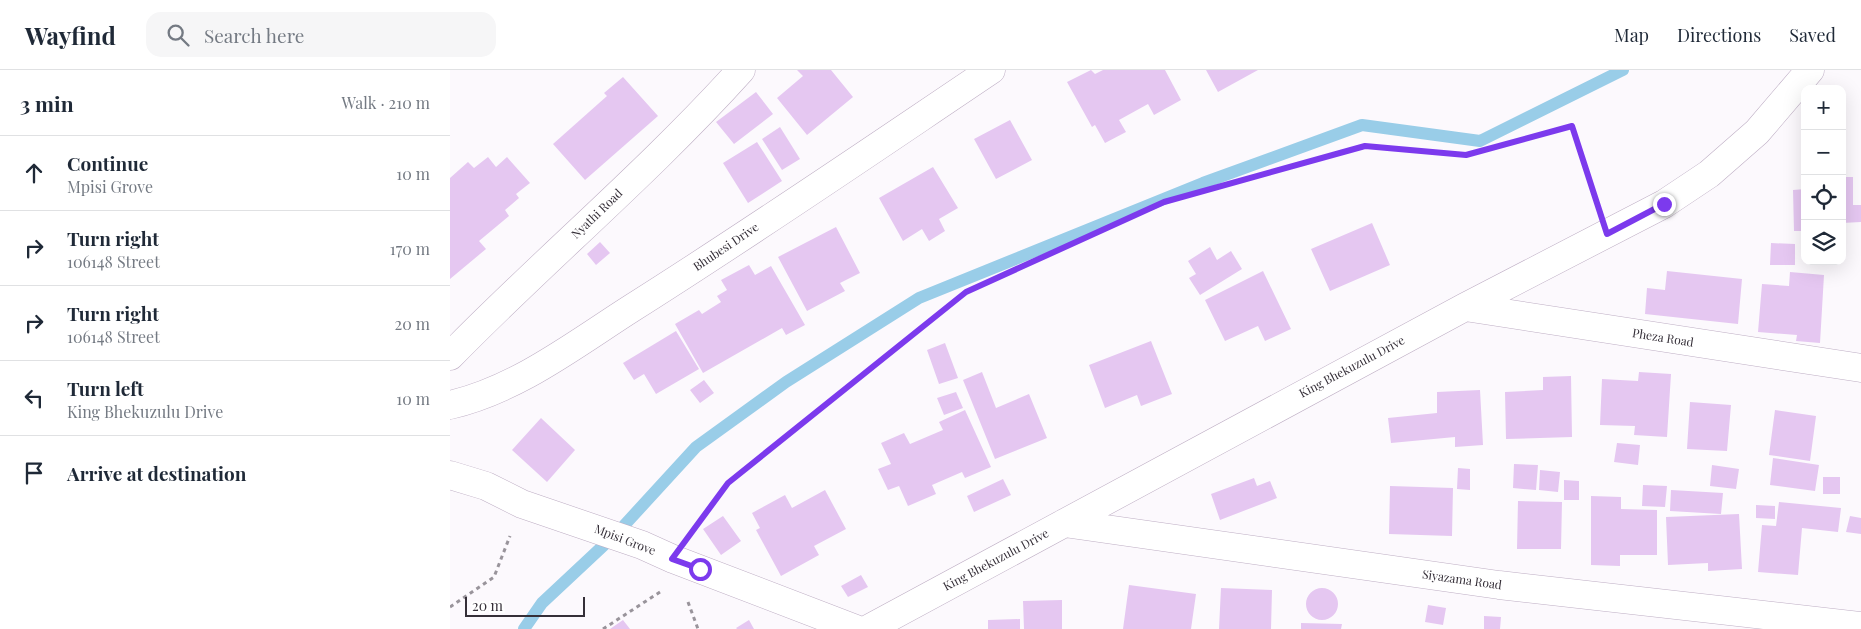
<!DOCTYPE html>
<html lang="en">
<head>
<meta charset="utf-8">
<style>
  :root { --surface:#fff; --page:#f6f6f7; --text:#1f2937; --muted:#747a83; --line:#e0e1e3 }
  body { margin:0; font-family:"Playfair Display",serif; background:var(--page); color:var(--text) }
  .controls { position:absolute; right:15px; top:15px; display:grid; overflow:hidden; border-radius:10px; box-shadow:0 5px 20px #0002 }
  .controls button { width:45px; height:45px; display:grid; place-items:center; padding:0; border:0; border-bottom:1px solid var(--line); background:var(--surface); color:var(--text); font:25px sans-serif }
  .scale { position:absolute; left:15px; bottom:12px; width:120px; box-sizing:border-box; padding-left:5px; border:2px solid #352f38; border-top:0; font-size:14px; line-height:18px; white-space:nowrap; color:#352f38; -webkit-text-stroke:4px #fff; paint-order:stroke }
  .stop { position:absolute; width:15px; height:15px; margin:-11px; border:4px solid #7c3aed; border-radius:50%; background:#fff }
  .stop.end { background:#7c3aed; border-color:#fff; box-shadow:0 1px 5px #0008 }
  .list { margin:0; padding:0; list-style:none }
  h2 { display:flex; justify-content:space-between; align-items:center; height:65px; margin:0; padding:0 20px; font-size:21px }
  h2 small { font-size:16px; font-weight:400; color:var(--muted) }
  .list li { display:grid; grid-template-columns:32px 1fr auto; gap:15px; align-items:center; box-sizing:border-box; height:75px; padding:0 20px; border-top:1px solid var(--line) }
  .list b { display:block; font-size:19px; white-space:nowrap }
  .list p { margin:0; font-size:16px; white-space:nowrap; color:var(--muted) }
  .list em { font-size:16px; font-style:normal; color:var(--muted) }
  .icon { flex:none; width:28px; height:28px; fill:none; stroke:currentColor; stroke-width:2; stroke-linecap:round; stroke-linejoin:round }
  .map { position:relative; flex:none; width:1411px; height:559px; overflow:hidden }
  header { display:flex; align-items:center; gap:30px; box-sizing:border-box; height:70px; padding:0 25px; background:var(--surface); border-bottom:1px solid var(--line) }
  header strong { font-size:24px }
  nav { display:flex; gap:28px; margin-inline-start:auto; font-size:18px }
  .search { width:350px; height:45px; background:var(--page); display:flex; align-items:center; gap:12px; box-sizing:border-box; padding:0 18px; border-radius:15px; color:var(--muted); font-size:19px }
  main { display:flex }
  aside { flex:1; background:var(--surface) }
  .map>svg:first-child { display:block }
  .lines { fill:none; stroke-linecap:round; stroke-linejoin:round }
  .stream { stroke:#99cde8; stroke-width:12 }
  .building { fill:#e5c7f1 }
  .minor-casing { stroke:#beaec4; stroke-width:29 }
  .path { stroke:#99949b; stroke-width:3; stroke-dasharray:4 4; stroke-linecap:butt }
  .minor { stroke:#fff; stroke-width:28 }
  .route { stroke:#7c3aed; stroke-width:6 }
  .labels { text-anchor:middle; stroke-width:5; stroke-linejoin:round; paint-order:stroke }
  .street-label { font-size:12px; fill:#352f38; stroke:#fff }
</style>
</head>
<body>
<header>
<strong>Wayfind</strong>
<div class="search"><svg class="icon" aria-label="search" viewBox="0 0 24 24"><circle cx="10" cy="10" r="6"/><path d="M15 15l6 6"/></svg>Search here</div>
<nav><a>Map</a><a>Directions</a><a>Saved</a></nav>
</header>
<main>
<aside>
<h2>3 min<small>Walk · 210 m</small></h2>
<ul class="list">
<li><svg class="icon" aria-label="ahead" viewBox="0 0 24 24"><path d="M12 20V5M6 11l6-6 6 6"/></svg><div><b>Continue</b><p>Mpisi Grove</p></div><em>10 m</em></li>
<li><svg class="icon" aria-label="right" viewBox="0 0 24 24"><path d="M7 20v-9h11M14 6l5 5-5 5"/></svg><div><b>Turn right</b><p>106148 Street</p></div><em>170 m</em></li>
<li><svg class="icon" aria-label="right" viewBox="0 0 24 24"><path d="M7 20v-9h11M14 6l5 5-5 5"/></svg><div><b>Turn right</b><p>106148 Street</p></div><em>20 m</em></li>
<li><svg class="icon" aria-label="left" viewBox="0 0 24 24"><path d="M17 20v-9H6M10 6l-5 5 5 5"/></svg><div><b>Turn left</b><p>King Bhekuzulu Drive</p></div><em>10 m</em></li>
<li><svg class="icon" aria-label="arrive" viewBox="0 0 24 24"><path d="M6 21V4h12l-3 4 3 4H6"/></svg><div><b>Arrive at destination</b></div></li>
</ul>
</aside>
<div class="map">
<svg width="1411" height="559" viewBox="0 0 1411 559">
  <rect width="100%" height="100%" fill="#fcf9fd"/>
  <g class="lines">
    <path class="stream" d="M 74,559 L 92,533 L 169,461 L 246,377 L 336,312 L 469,228 L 753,113 L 912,55 L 1030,71 L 1173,0"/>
  </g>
  <path class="building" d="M 347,0 L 381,0 L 403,27 L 357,65 L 327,28 L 353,6 Z
    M 641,0 L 645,4 L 653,0 L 715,0 L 731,30 L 704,45 L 698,34 L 669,50 L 676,62 L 655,73 L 645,55 L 642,57 L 617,12 Z
    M 756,0 L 808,0 L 768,22 Z
    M 173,7 L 208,46 L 135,110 L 103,74 L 157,26 L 154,23 Z
    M 306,22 L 323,44 L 284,74 L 266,52 Z
    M 560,50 L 582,90 L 546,109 L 524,69 Z
    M 330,57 L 350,89 L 332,100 L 312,69 Z
    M 307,72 L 332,111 L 298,133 L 273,93 Z
    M 38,87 L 46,97 L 57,87 L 80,113 L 66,124 L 69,128 L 55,140 L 59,146 L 29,171 L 36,179 L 0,209 L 0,108 L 18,92 L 24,98 Z
    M 483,97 L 508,138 L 489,149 L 495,161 L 479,171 L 472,159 L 453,171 L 429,128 Z
    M 1392,107 L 1403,107 L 1403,135 L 1411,135 L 1411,152 L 1392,153 Z
    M 1355,119 L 1355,161 L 1344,161 L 1343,120 Z
    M 922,153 L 940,195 L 880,221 L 861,179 Z
    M 386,157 L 410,203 L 390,213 L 395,221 L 357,241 L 328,187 Z
    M 150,172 L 160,183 L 146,195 L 137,184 Z
    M 1321,173 L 1345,174 L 1345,195 L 1320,195 Z
    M 760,177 L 767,190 L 781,181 L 792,199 L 750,225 L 739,208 L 746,204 L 738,191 Z
    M 299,195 L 305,205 L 321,196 L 355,255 L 336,265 L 332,258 L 253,303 L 225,254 L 249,240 L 252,244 L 271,232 L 267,226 L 277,220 L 271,210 Z
    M 813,201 L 841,259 L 815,271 L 808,256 L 775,271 L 755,230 Z
    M 1217,201 L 1292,209 L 1288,254 L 1195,244 L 1197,218 L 1215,220 Z
    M 1340,202 L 1374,205 L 1370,273 L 1346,271 L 1347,265 L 1308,262 L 1312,214 L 1339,216 Z
    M 226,261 L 249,299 L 206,324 L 194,304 L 184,310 L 173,293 Z
    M 701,271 L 722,324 L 691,336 L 687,325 L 655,338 L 639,295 Z
    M 495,273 L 508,308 L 489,314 L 477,280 Z
    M 532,302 L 546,338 L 579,324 L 597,368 L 545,389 L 513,310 Z
    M 1189,302 L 1221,304 L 1217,367 L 1184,365 L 1185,356 L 1150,355 L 1152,309 L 1188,311 Z
    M 1121,306 L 1122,367 L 1056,369 L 1055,322 L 1093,320 L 1093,307 Z
    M 254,310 L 264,323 L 250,333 L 240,320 Z
    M 1030,320 L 1033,375 L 1005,377 L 1005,367 L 941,373 L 938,348 L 987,343 L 987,322 Z
    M 506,322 L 513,338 L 494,345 L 487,328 Z
    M 1240,332 L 1281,335 L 1277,381 L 1237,379 Z
    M 515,340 L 541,397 L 515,408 L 512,402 L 482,415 L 486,424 L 458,436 L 449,416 L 438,420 L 428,399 L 441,394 L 431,373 L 454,363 L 460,374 L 493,360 L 489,352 Z
    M 1325,340 L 1366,346 L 1360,391 L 1319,385 Z
    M 91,348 L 125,380 L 97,412 L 62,380 Z
    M 1167,373 L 1190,375 L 1188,395 L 1164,392 Z
    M 1323,388 L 1369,395 L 1365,421 L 1320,415 Z
    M 1064,394 L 1088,395 L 1086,420 L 1063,418 Z
    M 1262,395 L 1289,399 L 1286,419 L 1260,416 Z
    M 1008,398 L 1020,399 L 1020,420 L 1007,419 Z
    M 1090,400 L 1110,402 L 1108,422 L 1089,420 Z
    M 1373,407 L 1390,407 L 1390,424 L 1373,424 Z
    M 804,408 L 807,416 L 820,411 L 827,428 L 770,450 L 761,424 Z
    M 553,409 L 561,425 L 524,442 L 517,426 Z
    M 1114,410 L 1129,411 L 1129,430 L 1114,430 Z
    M 1193,415 L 1217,416 L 1215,437 L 1192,436 Z
    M 940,416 L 1003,418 L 1002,466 L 939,464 Z
    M 375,420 L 396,459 L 364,476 L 369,485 L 331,506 L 306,460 L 310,458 L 302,443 L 335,425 L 342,438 Z
    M 1221,420 L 1273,423 L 1271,444 L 1220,441 Z
    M 1141,426 L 1171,427 L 1171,439 L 1207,440 L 1207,485 L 1170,485 L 1170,496 L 1141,495 Z
    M 1068,431 L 1112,432 L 1111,479 L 1067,479 Z
    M 1329,432 L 1391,438 L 1388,462 L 1352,458 L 1348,505 L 1308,502 L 1312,455 L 1326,456 Z
    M 1306,435 L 1325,436 L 1325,449 L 1306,448 Z
    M 1289,444 L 1292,499 L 1258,501 L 1258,493 L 1218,495 L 1216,447 Z
    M 273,446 L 291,471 L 271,485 L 253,459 Z
    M 1400,446 L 1411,448 L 1411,464 L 1396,462 Z
    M 411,505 L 418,517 L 398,527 L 391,516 Z
    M 679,515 L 746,524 L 741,559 L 673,559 Z
    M 771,518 L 822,520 L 821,559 L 769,559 Z
    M856 534a16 16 0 1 1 32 0a16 16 0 1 1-32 0Z
    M 612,530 L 612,559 L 574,559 L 573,531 Z
    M 978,535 L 996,538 L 993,555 L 975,552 Z
    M 1034,546 L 1051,547 L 1050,559 L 1034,559 Z
    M 570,549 L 570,559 L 538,559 L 538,550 Z
    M 173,550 L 180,559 L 160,559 Z
    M 299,550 L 304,559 L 287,559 L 286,558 Z
    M 851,553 L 892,554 L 891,559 L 851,559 Z"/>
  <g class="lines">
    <g class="minor-casing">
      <path id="minor" d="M 1015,237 L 1411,298
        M 0,286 C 95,189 200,101 291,0
        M 0,335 C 68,319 124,275 182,238 C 304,161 422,80 541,0
        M 0,405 L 36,416 L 72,434 L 192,475 L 223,489 L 406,559
        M 614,453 L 1049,515 L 1411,556
        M 418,559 L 1015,237 L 1214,134 L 1259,104 L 1307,62 L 1360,0"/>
    </g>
    <path class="path" d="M 244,460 L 278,413 L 516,222 L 714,132 L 915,76 L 1016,85 L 1122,55 L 1146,130
      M 238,532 L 248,559
      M 0,537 L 44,507 L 60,466
      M 153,559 L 210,522"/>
    <use href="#minor" class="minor"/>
  </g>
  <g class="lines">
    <path class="route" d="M 250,499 L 222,489 L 278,413 L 516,222 L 714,132 L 915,76 L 1016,85 L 1122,56 L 1157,164 L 1214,134"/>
  </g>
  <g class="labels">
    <g class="street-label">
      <text transform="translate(147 144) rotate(-44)" y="4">Nyathi Road</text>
      <text transform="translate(276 177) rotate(-34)" y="4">Bhubesi Drive</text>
      <text transform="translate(1213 268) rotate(9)" y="4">Pheza Road</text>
      <text transform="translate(902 297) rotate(-28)" y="4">King Bhekuzulu Drive</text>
      <text transform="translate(175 470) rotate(21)" y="4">Mpisi Grove</text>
      <text transform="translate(546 490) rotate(-28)" y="4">King Bhekuzulu Drive</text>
      <text transform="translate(1012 510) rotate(8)" y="4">Siyazama Road</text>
    </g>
  </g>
</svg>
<div class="controls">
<button>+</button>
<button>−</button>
<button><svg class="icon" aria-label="locate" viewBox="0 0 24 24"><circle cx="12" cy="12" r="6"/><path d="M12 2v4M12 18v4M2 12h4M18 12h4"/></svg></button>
<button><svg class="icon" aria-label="layers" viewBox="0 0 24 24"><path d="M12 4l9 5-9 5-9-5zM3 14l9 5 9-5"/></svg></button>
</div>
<div class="scale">20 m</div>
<div class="stop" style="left:250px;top:499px"></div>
<div class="stop end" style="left:1214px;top:134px"></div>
</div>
</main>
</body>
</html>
